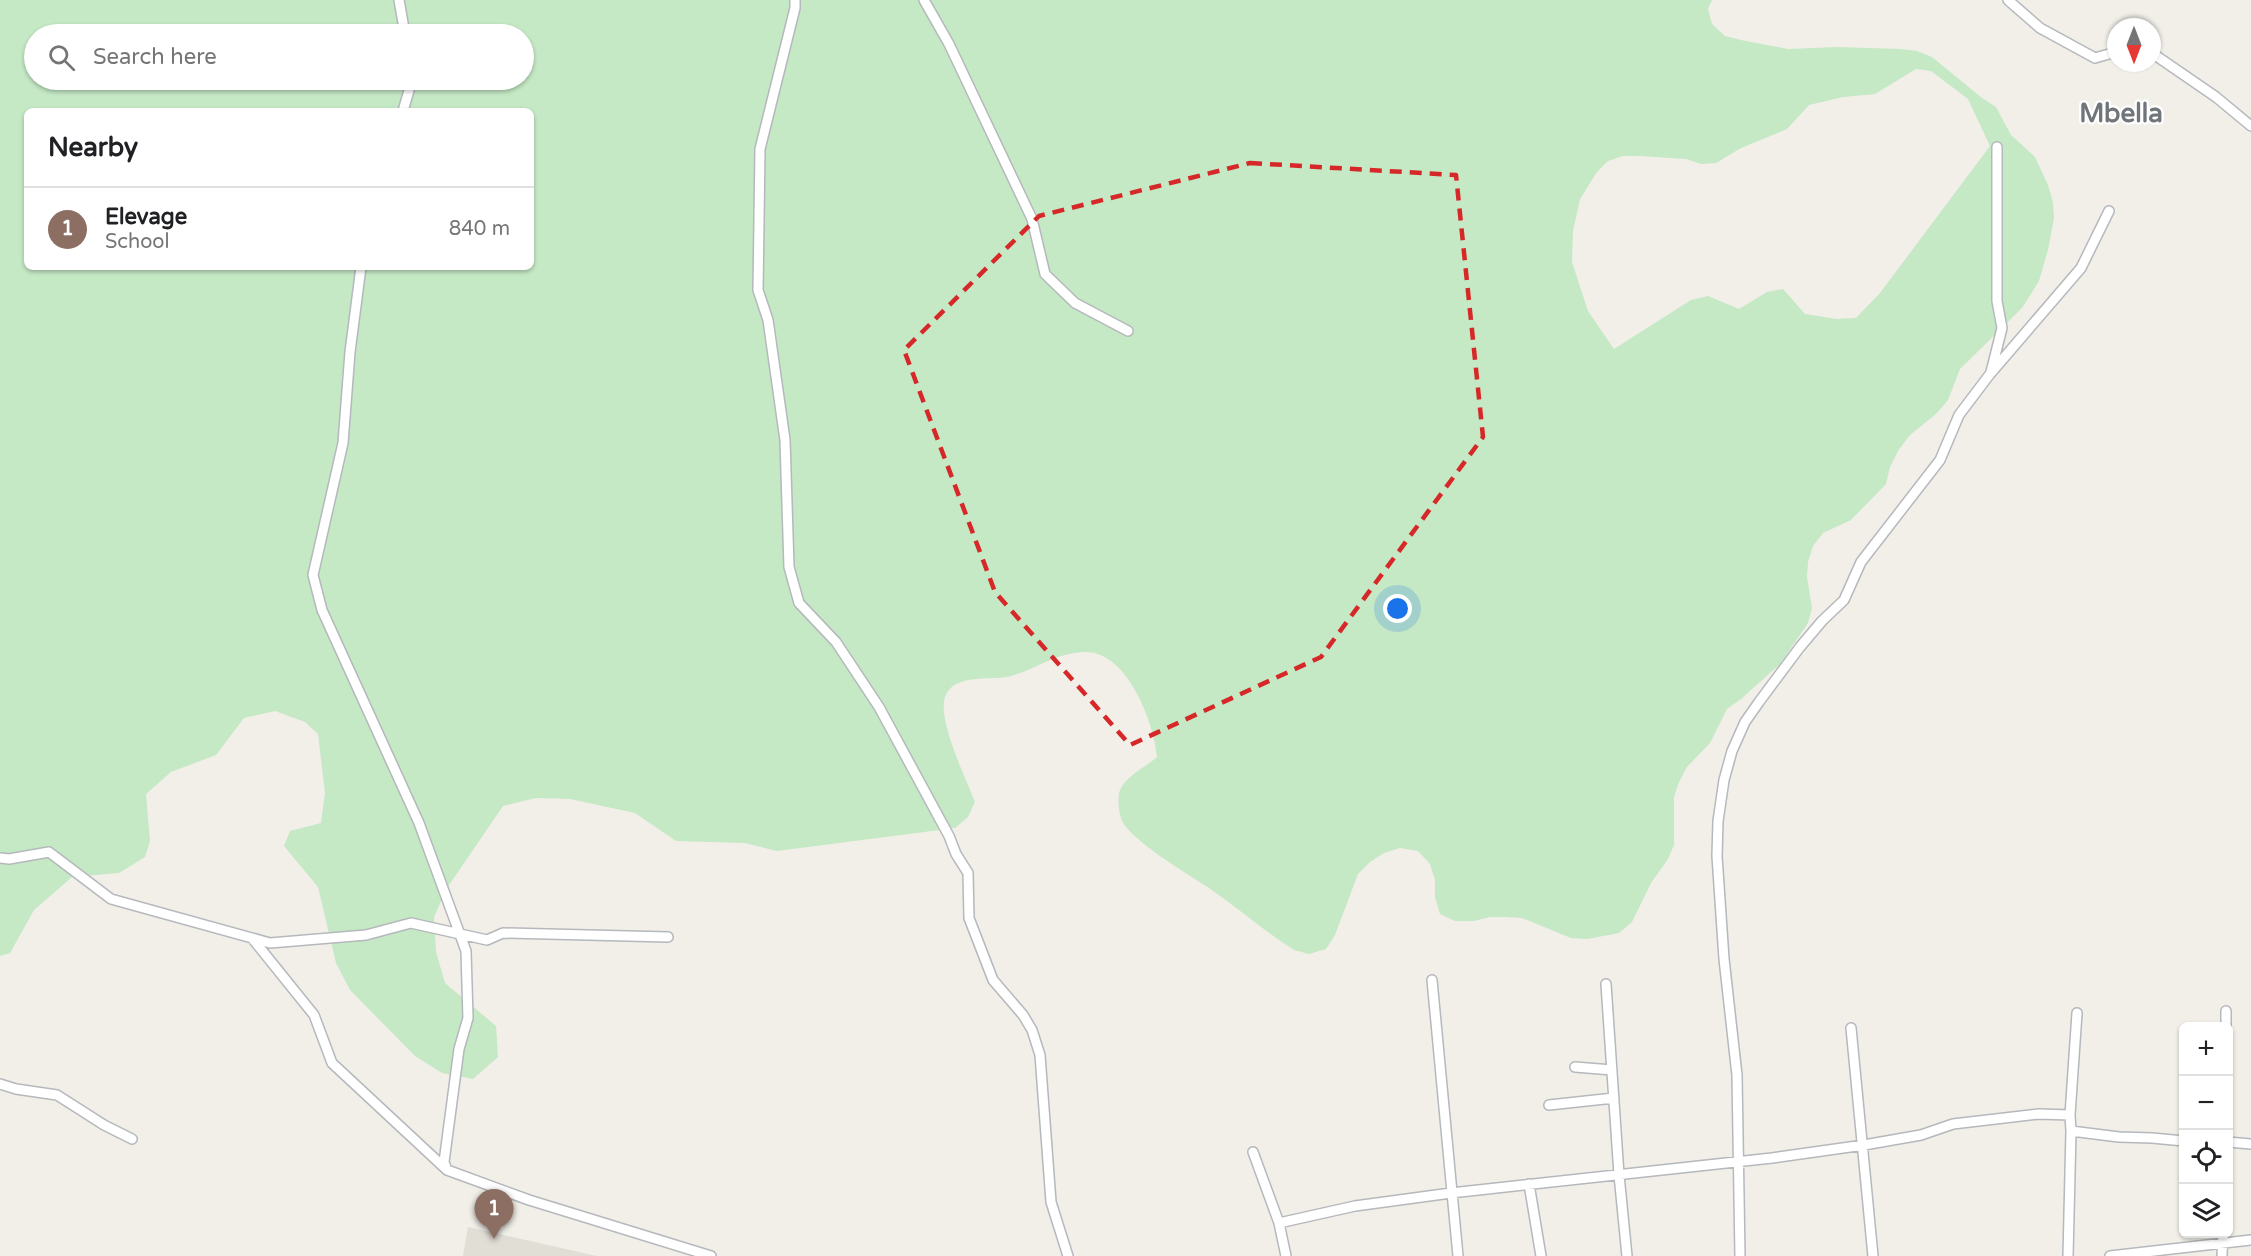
<!DOCTYPE html>
<html lang="en">
<head>
<meta charset="utf-8">
<style>
  :root { --surface:#fff; --page:#f6f6f6; --text:#202124; --muted:#757577; --line:#e0e0e0; --accent:#1a73e8 }
  body { margin:0; font-family:"Varela Round",sans-serif; background:var(--page); color:var(--text) }
  .controls { position:absolute; right:18px; bottom:18px; display:grid; overflow:hidden; border-radius:9px; box-shadow:0 2px 4px #0004 }
  .controls button { width:54px; height:54px; display:grid; place-items:center; padding:0; border:0; border-bottom:2px solid var(--line); background:var(--surface); color:var(--text); font:30px sans-serif }
  .compass { position:absolute; left:2107px; top:18px; width:54px; height:54px; border-radius:50%; background:var(--surface); box-shadow:0 2px 4px #0004; rotate:180deg }
  .you { position:absolute; left:1398px; top:609px; width:21px; height:21px; margin:-15px; border:4px solid #fff; border-radius:50%; background:#1a73e8; box-shadow:0 0 0 9px #1a73e833 }
  .badge { display:grid; place-items:center; width:39px; height:39px; border-radius:50%; background:var(--accent); color:#fff; font-size:20px; font-weight:700 }
  .pin { position:absolute; translate:-50% -50px; filter:drop-shadow(0 2px 3px #0008) }
  .pin::after { content:''; position:absolute; top:32px; width:21px; height:18px; background:inherit; clip-path:polygon(0 0,100% 0,50% 100%) }
  .list { margin:0; padding:0; list-style:none }
  h2 { display:flex; justify-content:space-between; align-items:center; height:78px; margin:0; padding:0 24px; font-size:26px }
  h2 small { font-size:20px; font-weight:400; color:var(--muted) }
  .list li { display:grid; grid-template-columns:39px 1fr auto; gap:18px; align-items:center; box-sizing:border-box; height:84px; padding:0 24px; border-top:2px solid var(--line) }
  .list b { display:block; font-size:22px; white-space:nowrap }
  .list p { margin:0; font-size:20px; white-space:nowrap; color:var(--muted) }
  .list em { font-size:20px; font-style:normal; color:var(--muted) }
  .icon { flex:none; width:33px; height:33px; fill:none; stroke:currentColor; stroke-width:2; stroke-linecap:round; stroke-linejoin:round }
  .map { position:relative; flex:none; width:2251px; height:1256px; overflow:hidden }
  .search { position:absolute; background:var(--surface); box-shadow:0 2px 4px #0004; left:24px; top:24px; width:510px; height:66px; display:flex; align-items:center; gap:15px; box-sizing:border-box; padding:0 21px; border-radius:33px; color:var(--muted); font-size:22px }
  .panel { position:absolute; background:var(--surface); box-shadow:0 2px 4px #0004; left:24px; top:108px; width:510px; height:162px; border-radius:9px }
  .map>svg:first-child { display:block }
  .education { fill:#e1ded6 }
  .green { fill:#c5e8c5; fill-rule:evenodd }
  .lines { fill:none; stroke-linecap:round; stroke-linejoin:round }
  .minor-casing { stroke:#b5b8bc; stroke-width:12 }
  .minor { stroke:#fff; stroke-width:9 }
  .marked { fill:none; stroke:#d62828; stroke-width:4.5; stroke-dasharray:12 8; stroke-linejoin:round }
  .labels { text-anchor:middle; stroke-width:4.5; stroke-linejoin:round; paint-order:stroke }
  .district-label { font-size:26px; font-weight:bold; fill:#70757a; stroke:#fff }
</style>
</head>
<body>
<div class="map">
<svg width="2251" height="1256" viewBox="0 0 2251 1256">
  <rect width="100%" height="100%" fill="#f1efe8"/>
  <path class="education" d="M 468,1227 L 597,1256 L 463,1256 Z"/>
  <path class="green" d="M 0,0 L 1712,0 L 1708,9 L 1712,24 L 1725,36 L 1741,40 L 1788,49 L 1837,47 L 1901,49 L 1917,51 L 1932,57 L 1982,98 L 1996,107 L 2011,135 L 2035,157 L 2048,185 L 2053,202 L 2054,218 L 2048,250 L 2039,281 L 2022,308 L 1960,369 L 1948,400 L 1937,413 L 1909,436 L 1898,451 L 1890,467 L 1886,484 L 1851,520 L 1823,533 L 1813,546 L 1808,562 L 1807,577 L 1812,608 L 1808,623 L 1780,664 L 1741,699 L 1727,709 L 1710,743 L 1687,767 L 1679,782 L 1674,797 L 1674,845 L 1668,859 L 1651,883 L 1632,922 L 1619,933 L 1587,939 L 1571,938 L 1522,918 L 1505,917 L 1490,917 L 1474,921 L 1455,921 L 1440,914 L 1435,897 L 1435,880 L 1430,864 L 1418,851 L 1400,848 L 1384,853 L 1370,862 L 1358,874 L 1335,935 L 1326,949 L 1309,954 L 1294,950 C 1264,931 1238,908 1209,888 C 1188,874 1133,842 1122,821 C 1119,814 1117,798 1120,790 C 1126,776 1147,766 1157,757 C 1154,722 1127,651 1085,652 C 1054,653 1034,671 1007,677 C 988,680 953,674 945,697 C 937,719 966,779 975,802 L 968,817 L 955,828 L 777,851 L 745,843 L 676,841 L 635,813 L 570,799 L 536,798 L 503,806 L 447,888 L 434,917 L 436,952 L 445,983 L 496,1026 L 498,1057 L 473,1079 L 442,1073 L 415,1056 L 350,990 L 336,963 L 318,887 L 284,846 L 290,831 L 321,823 L 325,793 L 318,734 L 305,722 L 275,711 L 244,718 L 216,755 L 171,772 L 146,794 L 150,841 L 145,857 L 119,873 L 72,877 L 34,910 L 10,953 L 0,956 ZM 34,34 L 524,34 L 524,80 L 34,80 ZM 1916,69 L 1931,71 L 1968,99 L 1990,146 L 1880,293 L 1856,318 L 1837,319 L 1805,314 L 1783,289 L 1767,292 L 1739,309 L 1708,296 L 1691,300 L 1614,349 L 1588,311 L 1572,262 L 1573,231 L 1580,199 L 1597,172 L 1608,161 L 1623,156 L 1639,156 L 1686,159 L 1701,164 L 1716,163 L 1741,148 L 1787,129 L 1809,105 L 1843,97 L 1875,94 ZM 27,111 L 531,111 L 531,267 L 27,267 Z"/>
  <g class="lines">
    <g class="minor-casing">
      <path id="minor" d="M 399,0 L 405,34
        M 795,0 L 795,8 L 760,149 L 758,290 L 768,320 L 785,440 L 789,567 L 799,603 L 836,642 L 879,707 L 949,836 L 956,854 L 968,873 L 969,918 L 993,980 L 1023,1015 L 1032,1030 L 1040,1055 L 1051,1202 L 1068,1256
        M 924,0 L 949,44 L 1032,219 L 1045,274 L 1075,303 L 1128,331
        M 2008,0 L 2040,28 L 2095,58 L 2116,52
        M 2152,53 L 2216,97 L 2251,126
        M 403,111 L 412,80
        M 361,267 L 350,352 L 343,443 L 313,575 L 322,610 L 419,823 L 466,951 L 468,1018 L 459,1049 L 444,1162 L 447,1170
        M 1991,372 L 2002,328 L 1997,301 L 1997,147
        M 0,858 L 9,859 L 49,852 L 111,899 L 270,943 L 366,935 L 411,923 L 487,940 L 503,933 L 668,937
        M 252,938 L 314,1015 L 332,1063 L 447,1170 L 529,1200 L 711,1256
        M 1432,980 L 1458,1256
        M 1606,984 L 1619,1175 L 1627,1256
        M 2226,1026 L 2226,1011
        M 1851,1028 L 1873,1256
        M 1575,1067 L 1612,1070
        M 0,1084 L 16,1089 L 57,1095 L 104,1125 L 132,1139
        M 1549,1105 L 1614,1098
        M 2070,1115 L 2077,1013
        M 2228,1142 L 2251,1144
        M 1253,1152 L 1279,1223 L 1286,1256
        M 1529,1184 L 1541,1256
        M 1279,1223 L 1355,1206 L 1451,1193 L 1772,1158 L 1864,1145 L 1921,1135 L 1953,1124 L 2039,1114 L 2070,1115 L 2071,1131 L 2119,1137 L 2152,1138 L 2184,1141
        M 1740,1256 L 1737,1075 L 1724,959 L 1717,856 L 1718,821 L 1724,780 L 1732,751 L 1745,722 L 1759,702 L 1800,647 L 1822,621 L 1844,600 L 1861,562 L 1940,460 L 1959,415 L 1990,374 L 2081,268 L 2109,211
        M 2068,1256 L 2071,1131
        M 2110,1256 L 2251,1240
        M 2222,1256 L 2223,1234"/>
    </g>
    <use href="#minor" class="minor"/>
  </g>
  <path class="marked" d="M 1250,163 L 1456,175 L 1483,437 L 1321,657 L 1130,745 L 995,592 L 904,350 L 1039,216 Z"/>
  <g class="labels">
    <g class="district-label">
      <text x="2121" y="122">Mbella</text>
    </g>
  </g>
</svg>
<div class="controls">
<button>+</button>
<button>−</button>
<button><svg class="icon" aria-label="locate" viewBox="0 0 24 24"><circle cx="12" cy="12" r="6"/><path d="M12 2v4M12 18v4M2 12h4M18 12h4"/></svg></button>
<button><svg class="icon" aria-label="layers" viewBox="0 0 24 24"><path d="M12 4l9 5-9 5-9-5zM3 14l9 5 9-5"/></svg></button>
</div>
<svg class="compass" viewBox="-18 -18 36 36"><path d="M0-13l5 13h-10z" fill="#e53935"/><path d="M0 13l5-13h-10z" fill="#757577"/></svg>
<div class="you"></div>
<div class="pin badge" style="left:494px;top:1239px;background:#8d6e63">1</div>
<div class="search"><svg class="icon" aria-label="search" viewBox="0 0 24 24"><circle cx="10" cy="10" r="6"/><path d="M15 15l6 6"/></svg>Search here</div>
<section class="panel">
<h2>Nearby<small></small></h2>
<ul class="list">
<li><span class="badge" style="background:#8d6e63">1</span><div><b>Elevage</b><p>School</p></div><em>840 m</em></li>
</ul>
</section>
</div>
</body>
</html>
